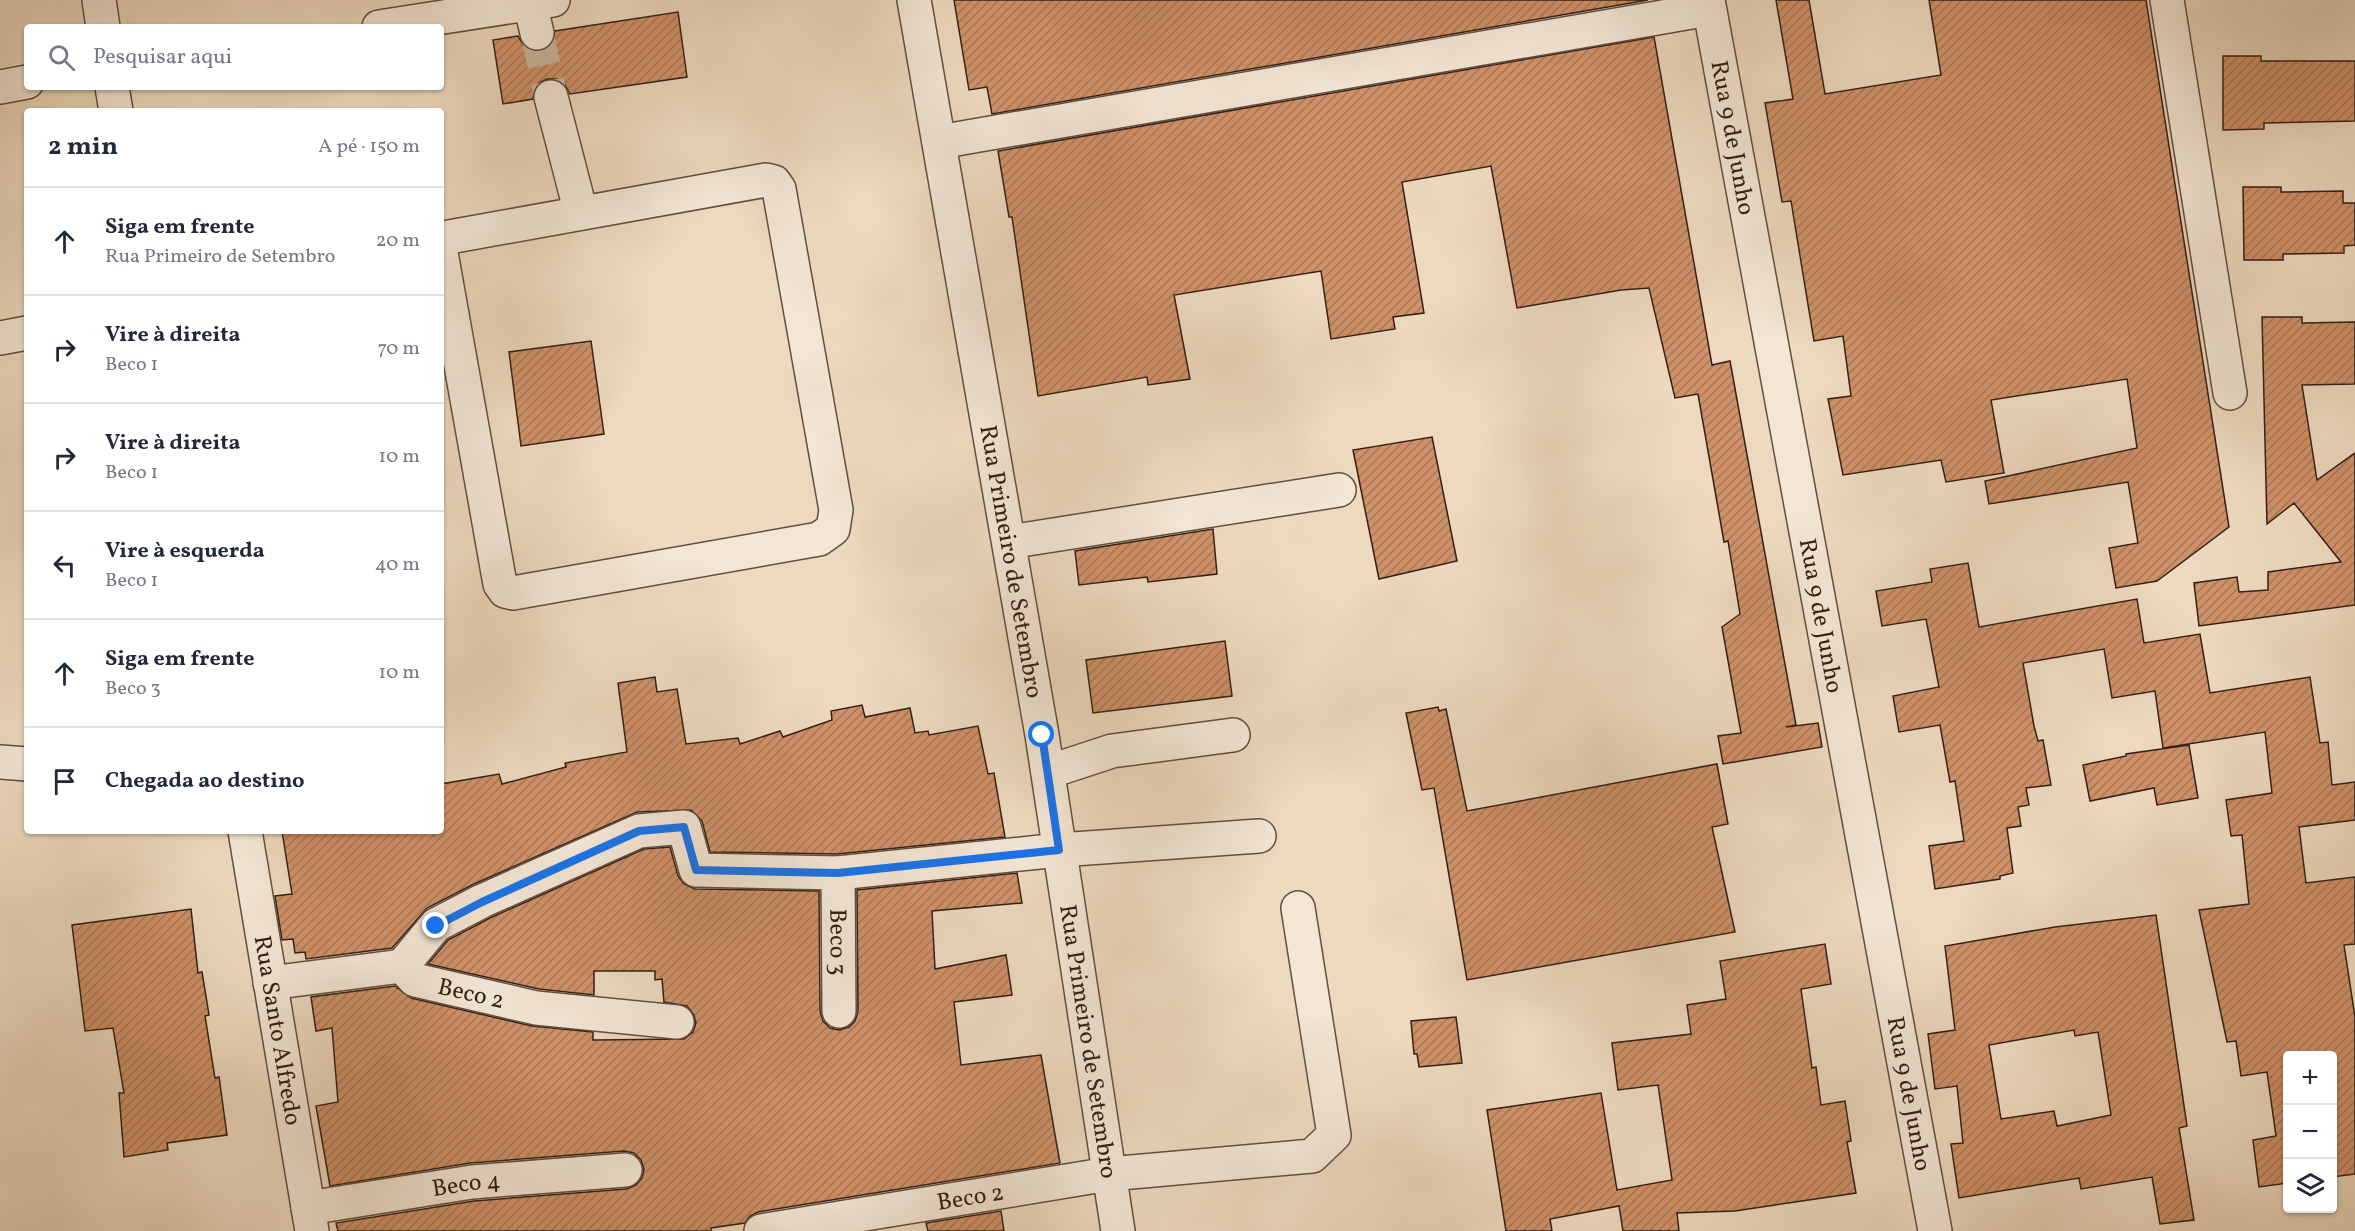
<!DOCTYPE html>
<html lang="pt">
<head>
<meta charset="utf-8">
<style>
  :root { --surface:#fff; --page:#f2f2f3; --text:#1f2937; --muted:#747a83; --line:#e0e1e3 }
  body { margin:0; font-family:Vollkorn,serif; background:var(--page); color:var(--text) }
  .controls { position:absolute; right:18px; bottom:18px; display:grid; overflow:hidden; border-radius:6px; box-shadow:0 2px 4px #0004 }
  .controls button { width:54px; height:54px; display:grid; place-items:center; padding:0; border:0; border-bottom:2px solid var(--line); background:var(--surface); color:var(--text); font:30px sans-serif }
  .stop { position:absolute; width:18px; height:18px; margin:-14px; border:4px solid #1a73e8; border-radius:50%; background:#fff }
  .stop.end { background:#1a73e8; border-color:#fff; box-shadow:0 2px 6px #0008 }
  .list { margin:0; padding:0; list-style:none }
  h2 { display:flex; justify-content:space-between; align-items:center; height:78px; margin:0; padding:0 24px; font-size:26px }
  h2 small { font-size:20px; font-weight:400; color:var(--muted) }
  .list li { display:grid; grid-template-columns:39px 1fr auto; gap:18px; align-items:center; box-sizing:border-box; height:108px; padding:0 24px; border-top:2px solid var(--line) }
  .list b { display:block; font-size:22px; white-space:nowrap }
  .list p { margin:0; font-size:20px; white-space:nowrap; color:var(--muted) }
  .list em { font-size:20px; font-style:normal; color:var(--muted) }
  .icon { flex:none; width:33px; height:33px; fill:none; stroke:currentColor; stroke-width:2; stroke-linecap:round; stroke-linejoin:round }
  .map { position:relative; flex:none; width:2355px; height:1231px; overflow:hidden }
  .search { position:absolute; background:var(--surface); box-shadow:0 2px 4px #0004; left:24px; top:24px; width:420px; height:66px; display:flex; align-items:center; gap:15px; box-sizing:border-box; padding:0 21px; border-radius:6px; color:var(--muted); font-size:22px }
  .panel { position:absolute; background:var(--surface); box-shadow:0 2px 4px #0004; left:24px; top:108px; width:420px; height:726px; border-radius:6px }
  .map>svg:first-child { display:block }
  .building { fill:url(#building-hatch); stroke:#331f16; stroke-width:1.5; fill-rule:evenodd }
  .lines { fill:none; stroke-linecap:round; stroke-linejoin:round }
  .minor-tunnel { stroke:#c8b49c; stroke-width:33; stroke-dasharray:33 16; stroke-linecap:butt }
  .minor-casing { stroke:#624e40; stroke-width:36 }
  .minor { stroke:#f3e6d5; stroke-width:33 }
  .route { stroke:#1a73e8; stroke-width:8 }
  .labels { text-anchor:middle; stroke-width:4.5; stroke-linejoin:round; paint-order:stroke }
  .street-label { font-size:24px; fill:#331f16; stroke:#f3e6d5 }
</style>
</head>
<body>
<div class="map">
<svg width="2355" height="1231" viewBox="0 0 2355 1231">
  <defs>
    <pattern id="building-hatch" width="6" height="6" patternUnits="userSpaceOnUse" patternTransform="scale(1.5)"><rect width="6" height="6" fill="#cf9169"/><path d="M-1 1l2-2M0 6l6-6M5 7l2-2" fill="none" stroke="#a97655"/></pattern>
  </defs>
  <rect width="100%" height="100%" fill="#edd9be"/>
  <filter id="stains"><feTurbulence type="fractalNoise" baseFrequency=".00333" numOctaves="4"/><feColorMatrix values="0 0 0 0 .2 0 0 0 0 .09 0 0 0 0 .02 0 0 0 .5 -.17"/></filter>
  <radialGradient id="worn" r=".72"><stop offset=".6" stop-color="#630" stop-opacity="0"/><stop offset="1" stop-color="#630" stop-opacity=".3"/></radialGradient>
  <path class="building" d="M 954,0 L 1648,0 L 992,114 L 987,87 L 969,90 Z
    M 1776,0 L 1809,0 L 1825,94 L 1941,75 L 1929,0 L 2146,0 L 2229,527 L 2157,581 L 2116,588 L 2109,548 L 2138,543 L 2128,482 L 1989,504 L 1985,481 L 2137,448 L 2127,379 L 1991,400 L 2004,473 L 1946,482 L 1941,460 L 1843,475 L 1828,399 L 1851,396 L 1843,336 L 1814,341 L 1791,201 L 1782,202 L 1765,103 L 1793,99 Z
    M 678,12 L 687,77 L 570,94 L 564,83 L 557,79 L 547,79 L 537,84 L 533,99 L 503,104 L 493,40 L 518,36 L 524,46 L 532,51 L 541,51 L 550,46 L 555,31 Z
    M 1654,37 L 1712,365 L 1730,361 L 1796,725 L 1786,727 L 1818,723 L 1822,747 L 1723,764 L 1718,736 L 1741,733 L 1722,627 L 1740,614 L 1728,541 L 1724,542 L 1698,394 L 1675,398 L 1649,288 L 1621,290 L 1517,308 L 1491,166 L 1402,182 L 1424,313 L 1393,317 L 1395,329 L 1331,339 L 1321,271 L 1174,295 L 1190,379 L 1148,385 L 1147,377 L 1038,396 L 1012,217 L 1009,217 L 998,151 Z
    M 2223,56 L 2261,56 L 2261,61 L 2355,61 L 2355,121 L 2264,123 L 2264,129 L 2223,130 Z
    M 2243,187 L 2281,187 L 2281,192 L 2343,191 L 2343,203 L 2355,203 L 2355,245 L 2344,246 L 2344,253 L 2283,254 L 2283,260 L 2244,260 Z
    M 2262,317 L 2302,317 L 2302,323 L 2355,322 L 2355,384 L 2302,385 L 2317,480 L 2355,453 L 2355,605 L 2199,626 L 2194,583 L 2237,577 L 2239,592 L 2268,590 L 2268,572 L 2341,562 L 2294,503 L 2267,524 Z
    M 591,341 L 604,434 L 521,446 L 509,352 Z
    M 1432,437 L 1457,561 L 1379,579 L 1353,450 Z
    M 1213,529 L 1217,574 L 1148,582 L 1147,577 L 1079,585 L 1075,551 Z
    M 1968,563 L 1979,627 L 2137,599 L 2144,643 L 2200,634 L 2210,693 L 2310,677 L 2320,743 L 2328,742 L 2332,785 L 2355,782 L 2355,820 L 2299,827 L 2306,883 L 2355,877 L 2355,944 L 2344,945 L 2355,1017 L 2355,1174 L 2332,1177 L 2332,1056 L 2288,1056 L 2288,1183 L 2259,1187 L 2253,1140 L 2276,1136 L 2267,1072 L 2241,1076 L 2236,1041 L 2227,1042 L 2199,910 L 2249,904 L 2242,835 L 2231,836 L 2226,800 L 2272,793 L 2265,732 L 2163,748 L 2155,691 L 2112,698 L 2104,649 L 2023,663 L 2034,726 L 2038,741 L 2043,740 L 2051,785 L 2026,788 L 2029,805 L 2018,807 L 2021,826 L 2007,828 L 2013,873 L 2000,876 L 2000,879 L 1935,889 L 1929,846 L 1964,841 L 1955,781 L 1950,782 L 1940,725 L 1899,732 L 1893,696 L 1939,687 L 1926,619 L 1882,626 L 1876,591 L 1932,582 L 1930,569 Z
    M 1225,641 L 1232,696 L 1093,713 L 1086,660 Z
    M 655,677 L 657,692 L 677,689 L 686,744 L 738,738 L 740,744 L 780,731 L 783,737 L 832,720 L 831,711 L 862,705 L 865,717 L 910,708 L 915,733 L 928,731 L 929,735 L 978,726 L 988,774 L 994,773 L 1005,837 L 837,854 L 710,852 L 702,821 L 691,810 L 637,812 L 474,884 L 427,908 L 392,948 L 306,959 L 305,952 L 295,953 L 293,939 L 282,940 L 275,896 L 292,894 L 282,831 L 441,831 L 441,784 L 499,774 L 502,784 L 566,767 L 565,763 L 627,752 L 618,683 Z
    M 1438,707 L 1439,711 L 1446,709 L 1467,811 L 1717,764 L 1728,824 L 1712,827 L 1735,932 L 1467,980 L 1434,788 L 1422,790 L 1406,713 Z
    M 2189,745 L 2198,798 L 2157,805 L 2154,788 L 2090,801 L 2083,765 L 2126,756 L 2126,754 Z
    M 670,847 L 678,876 L 684,884 L 695,889 L 819,891 L 820,1011 L 823,1021 L 830,1028 L 839,1030 L 849,1027 L 855,1021 L 858,1011 L 857,890 L 1017,873 L 1022,903 L 932,911 L 935,969 L 1006,955 L 1012,995 L 954,1002 L 961,1065 L 1041,1055 L 1060,1163 L 758,1212 L 750,1216 L 745,1223 L 711,1228 L 711,1231 L 338,1231 L 336,1223 L 474,1201 L 626,1189 L 636,1185 L 642,1178 L 644,1169 L 641,1160 L 634,1153 L 624,1151 L 470,1163 L 330,1186 L 316,1106 L 338,1102 L 332,1028 L 316,1031 L 311,997 L 395,986 L 411,998 L 532,1026 L 593,1032 L 593,1040 L 684,1039 L 693,1032 L 696,1023 L 694,1015 L 687,1006 L 664,1002 L 662,979 L 655,980 L 655,971 L 594,971 L 594,995 L 539,989 L 428,964 L 448,940 L 490,918 L 644,849 Z
    M 191,909 L 198,973 L 202,972 L 209,1015 L 205,1016 L 215,1078 L 219,1077 L 227,1135 L 167,1143 L 168,1150 L 124,1157 L 119,1093 L 124,1093 L 113,1028 L 85,1031 L 72,925 Z
    M 2156,915 L 2187,1126 L 2179,1128 L 2194,1220 L 2160,1224 L 2152,1177 L 2081,1189 L 2079,1178 L 1959,1198 L 1951,1144 L 1963,1143 L 1957,1086 L 1935,1089 L 1928,1034 L 1955,1030 L 1945,946 L 2055,927 ZM 2074,1030 L 2075,1036 L 2098,1032 L 2111,1115 L 2057,1126 L 2054,1111 L 2001,1119 L 1989,1045 Z
    M 1825,944 L 1831,984 L 1801,989 L 1812,1068 L 1816,1067 L 1821,1105 L 1845,1101 L 1851,1141 L 1847,1142 L 1856,1193 L 1735,1211 L 1677,1213 L 1679,1231 L 1623,1231 L 1619,1206 L 1550,1219 L 1552,1231 L 1506,1231 L 1487,1110 L 1601,1093 L 1617,1190 L 1672,1180 L 1658,1085 L 1618,1090 L 1612,1043 L 1691,1034 L 1687,1005 L 1726,999 L 1720,961 Z
    M 1456,1017 L 1462,1063 L 1419,1067 L 1417,1054 L 1414,1054 L 1411,1021 Z
    M 1001,1211 L 1004,1231 L 928,1231 L 926,1223 Z"/>
  <g class="lines">
    <path class="minor-tunnel" d="M 537,33 L 551,97"/>
    <g class="minor-casing">
      <g id="minor">
        <path d="M 99,0 L 103,27"/>
        <path id="s1" d="M 914,0 L 1042,735 L 1118,1231"/>
        <path id="s2" d="M 1708,0 L 1935,1231"/>
        <path d="M 2167,0 L 2230,393"/>
        <path d="M 530,3 L 537,33"/>
        <path d="M 379,27 L 553,0"/>
        <path d="M 0,87 L 27,82"/>
        <path d="M 112,87 L 116,111"/>
        <path d="M 551,97 L 581,213"/>
        <path d="M 939,142 L 1709,9"/>
        <path d="M 441,245 L 442,241 L 449,237 L 766,180 L 774,182 L 779,189 L 836,510 L 833,529 L 819,539 L 513,593 L 505,591 L 500,584 L 441,253"/>
        <path d="M 0,338 L 27,333"/>
        <path d="M 1009,542 L 1339,490"/>
        <path d="M 0,762 L 27,764"/>
        <path d="M 1048,772 L 1112,751 L 1233,735"/>
        <path id="s3" d="M 245,831 L 312,1231"/>
        <path id="s4" d="M 838,873 L 839,1011"/>
        <path d="M 402,966 L 436,925 L 482,901 L 639,831 L 684,827 L 696,870 L 838,873 L 1059,850 L 1259,836"/>
        <path id="s5" d="M 270,983 L 402,966 L 415,980 L 536,1008 L 677,1022"/>
        <path id="s6" d="M 308,1208 L 472,1182 L 625,1170"/>
        <path id="s7" d="M 761,1231 L 1109,1174 L 1312,1156 L 1334,1135 L 1298,908"/>
      </g>
    </g>
    <use href="#minor" class="minor"/>
  </g>
  <g class="lines">
    <path class="route" d="M 436,926 L 482,902 L 639,831 L 684,827 L 696,870 L 838,873 L 1059,850 L 1042,735"/>
  </g>
  <g class="labels">
    <g class="street-label">
      <text dy="8" stroke="none"><textPath href="#s2" startOffset="140">Rua 9 de Junho</textPath></text>
      <text dy="8" stroke="none"><textPath href="#s1" startOffset="570">Rua Primeiro de Setembro</textPath></text>
      <text dy="8" stroke="none"><textPath href="#s2" startOffset="626">Rua 9 de Junho</textPath></text>
      <text dy="8" stroke="none"><textPath href="#s4" startOffset="69">Beco 3</textPath></text>
      <text dy="8" stroke="none"><textPath href="#s5" startOffset="210">Beco 2</textPath></text>
      <text dy="8" stroke="none"><textPath href="#s3" startOffset="202">Rua Santo Alfredo</textPath></text>
      <text dy="8" stroke="none"><textPath href="#s1" startOffset="1056">Rua Primeiro de Setembro</textPath></text>
      <text dy="8" stroke="none"><textPath href="#s2" startOffset="1112">Rua 9 de Junho</textPath></text>
      <text dy="8" stroke="none"><textPath href="#s6" startOffset="160">Beco 4</textPath></text>
      <text dy="8" stroke="none"><textPath href="#s7" startOffset="212">Beco 2</textPath></text>
    </g>
  </g>
  <rect width="100%" height="100%" filter="url(#stains)"/>
  <rect width="100%" height="100%" fill="url(#worn)"/>
</svg>
<div class="controls">
<button>+</button>
<button>−</button>
<button><svg class="icon" aria-label="layers" viewBox="0 0 24 24"><path d="M12 4l9 5-9 5-9-5zM3 14l9 5 9-5"/></svg></button>
</div>
<div class="stop" style="left:1042px;top:735px"></div>
<div class="stop end" style="left:436px;top:926px"></div>
<div class="search"><svg class="icon" aria-label="search" viewBox="0 0 24 24"><circle cx="10" cy="10" r="6"/><path d="M15 15l6 6"/></svg>Pesquisar aqui</div>
<section class="panel">
<h2>2 min<small>A pé · 150 m</small></h2>
<ul class="list">
<li><svg class="icon" aria-label="ahead" viewBox="0 0 24 24"><path d="M12 20V5M6 11l6-6 6 6"/></svg><div><b>Siga em frente</b><p>Rua Primeiro de Setembro</p></div><em>20 m</em></li>
<li><svg class="icon" aria-label="right" viewBox="0 0 24 24"><path d="M7 20v-9h11M14 6l5 5-5 5"/></svg><div><b>Vire à direita</b><p>Beco 1</p></div><em>70 m</em></li>
<li><svg class="icon" aria-label="right" viewBox="0 0 24 24"><path d="M7 20v-9h11M14 6l5 5-5 5"/></svg><div><b>Vire à direita</b><p>Beco 1</p></div><em>10 m</em></li>
<li><svg class="icon" aria-label="left" viewBox="0 0 24 24"><path d="M17 20v-9H6M10 6l-5 5 5 5"/></svg><div><b>Vire à esquerda</b><p>Beco 1</p></div><em>40 m</em></li>
<li><svg class="icon" aria-label="ahead" viewBox="0 0 24 24"><path d="M12 20V5M6 11l6-6 6 6"/></svg><div><b>Siga em frente</b><p>Beco 3</p></div><em>10 m</em></li>
<li><svg class="icon" aria-label="arrive" viewBox="0 0 24 24"><path d="M6 21V4h12l-3 4 3 4H6"/></svg><div><b>Chegada ao destino</b></div></li>
</ul>
</section>
</div>
</body>
</html>
